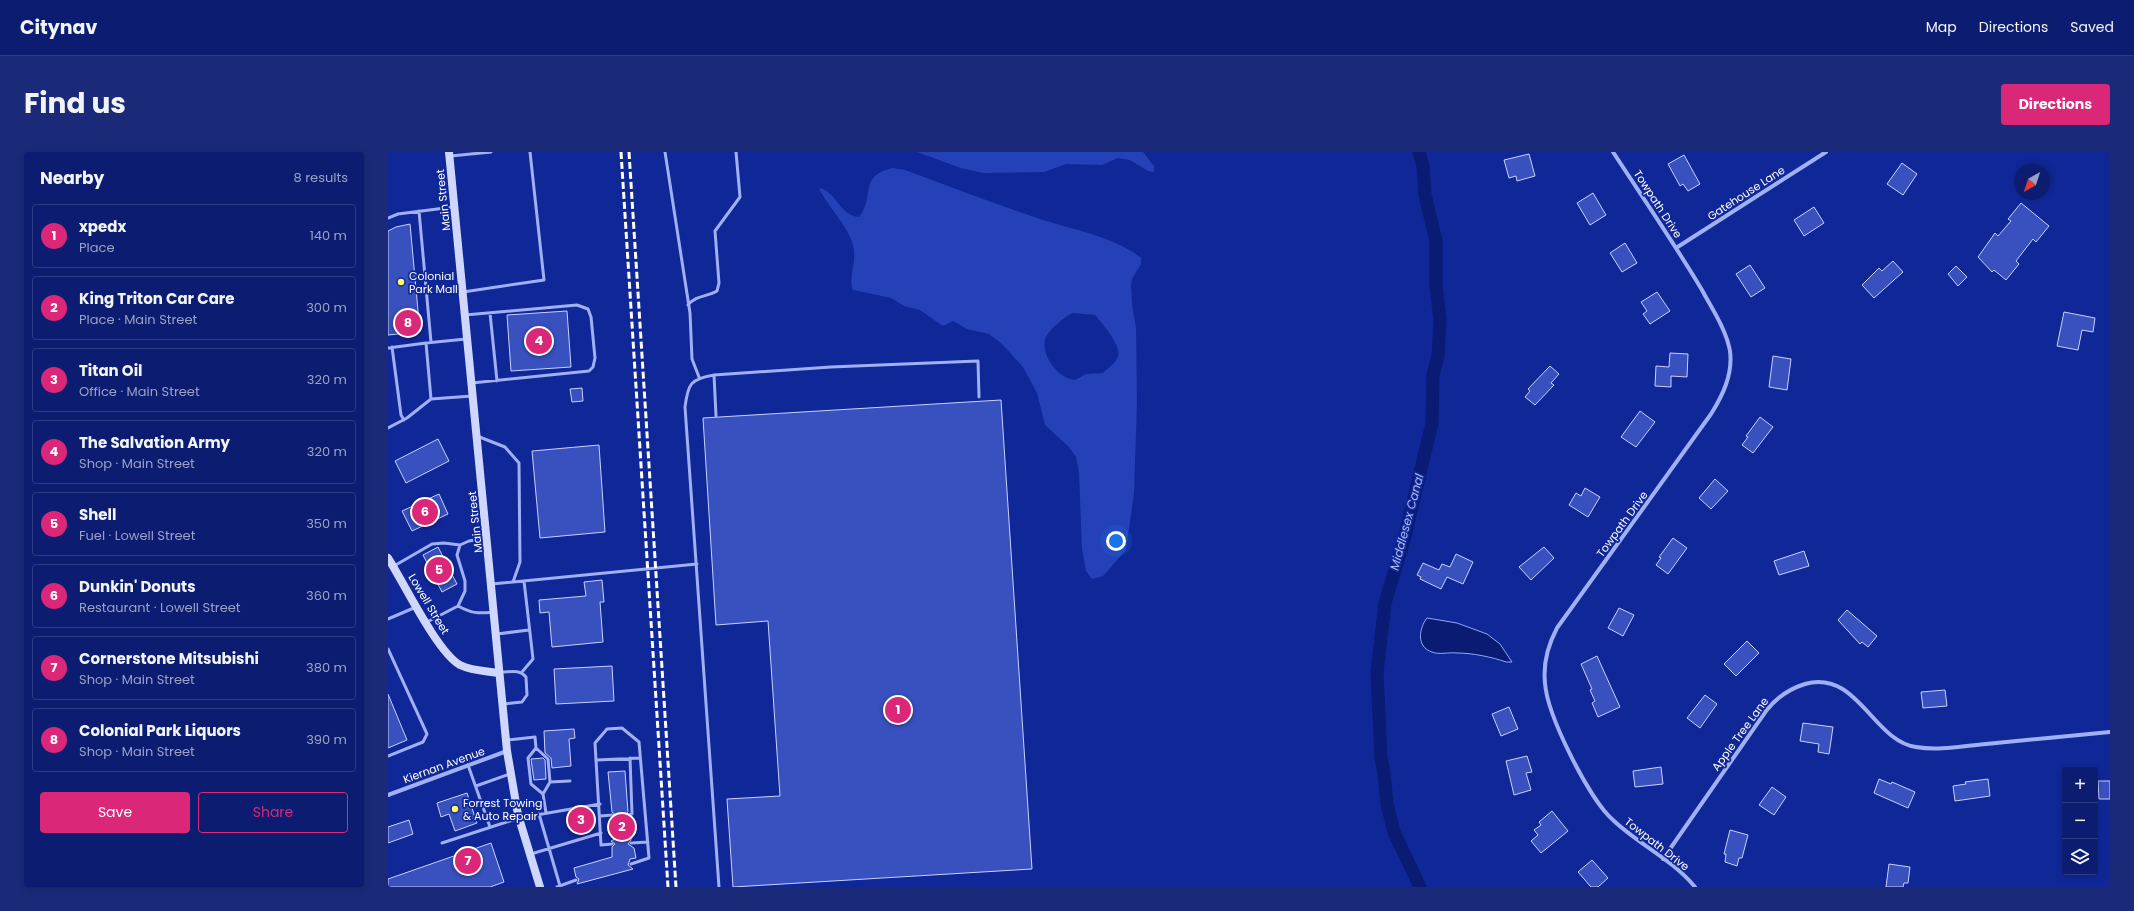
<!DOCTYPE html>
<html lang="en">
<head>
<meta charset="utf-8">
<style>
  :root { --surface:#0c1d71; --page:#1a2a79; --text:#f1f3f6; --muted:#9aa2c3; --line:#2c3b84; --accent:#db2777 }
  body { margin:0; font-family:Poppins,sans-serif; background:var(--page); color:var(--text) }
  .controls { position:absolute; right:12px; bottom:12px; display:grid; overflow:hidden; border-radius:4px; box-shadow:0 2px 6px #0003 }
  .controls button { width:36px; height:36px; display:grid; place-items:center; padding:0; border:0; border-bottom:1px solid var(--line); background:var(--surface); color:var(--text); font:20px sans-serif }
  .compass { position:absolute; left:1626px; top:12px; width:36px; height:36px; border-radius:50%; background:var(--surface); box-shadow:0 2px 6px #0003; rotate:219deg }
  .you { position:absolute; left:728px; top:389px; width:14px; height:14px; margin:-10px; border:3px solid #fff; border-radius:50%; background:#1a73e8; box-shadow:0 0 0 6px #1a73e833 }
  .badge { display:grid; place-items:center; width:26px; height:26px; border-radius:50%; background:var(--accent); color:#fff; font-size:13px; font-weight:700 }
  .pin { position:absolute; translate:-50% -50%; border:2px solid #fff; box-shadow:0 1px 4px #0006 }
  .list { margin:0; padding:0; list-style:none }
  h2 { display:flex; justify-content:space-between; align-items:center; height:52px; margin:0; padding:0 16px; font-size:17px }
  h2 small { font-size:13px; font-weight:400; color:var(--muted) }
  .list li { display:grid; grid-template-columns:26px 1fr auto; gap:12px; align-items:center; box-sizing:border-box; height:64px; margin:0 8px 8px; padding:0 8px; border:1px solid var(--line); border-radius:4px }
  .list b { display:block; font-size:15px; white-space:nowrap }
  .list p { margin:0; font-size:13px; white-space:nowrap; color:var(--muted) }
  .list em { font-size:13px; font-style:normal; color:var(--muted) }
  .actions { display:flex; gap:8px; padding:12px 16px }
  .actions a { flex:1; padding:9px 0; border:1px solid var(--accent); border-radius:4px; text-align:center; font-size:14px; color:var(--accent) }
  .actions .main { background:var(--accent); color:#fff }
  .icon { flex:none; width:22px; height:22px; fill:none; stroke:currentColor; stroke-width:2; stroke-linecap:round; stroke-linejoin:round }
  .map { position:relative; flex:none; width:1722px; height:735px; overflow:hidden; border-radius:4px }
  header { display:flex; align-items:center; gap:24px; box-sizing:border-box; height:56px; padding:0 20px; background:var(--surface); border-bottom:1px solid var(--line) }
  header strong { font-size:19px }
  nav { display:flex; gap:22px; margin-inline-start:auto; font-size:14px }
  .intro { display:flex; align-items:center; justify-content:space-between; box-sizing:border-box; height:96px; padding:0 24px }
  h1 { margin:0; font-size:28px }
  .button { padding:10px 18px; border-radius:4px; background:var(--accent); color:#fff; font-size:14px; font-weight:700 }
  main { display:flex; gap:24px; padding:0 24px }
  aside { flex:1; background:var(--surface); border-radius:4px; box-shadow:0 2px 6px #0003 }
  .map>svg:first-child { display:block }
  .green { fill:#2541b7; fill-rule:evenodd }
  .water { fill:#091b73; stroke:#91a6f8 }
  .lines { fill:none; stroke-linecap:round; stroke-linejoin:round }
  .canal { stroke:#091b73; stroke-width:13 }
  .building { fill:#3851bf; stroke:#c8d2fe }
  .lane { stroke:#a0b0f4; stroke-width:3 }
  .street { stroke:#a0b0f4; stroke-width:4 }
  .secondary { stroke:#d0d7fd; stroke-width:8 }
  .rail { stroke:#fff; stroke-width:3; stroke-dasharray:7 3; stroke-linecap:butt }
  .poi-dot { fill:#fffb63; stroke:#102797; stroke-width:1.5 }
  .labels { text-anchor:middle; stroke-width:3.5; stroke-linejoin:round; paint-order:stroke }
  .street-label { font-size:11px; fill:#fff; stroke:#102797 }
  .poi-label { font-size:11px; fill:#fff; stroke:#102797; text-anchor:start }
  .water-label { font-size:12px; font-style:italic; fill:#acbbfb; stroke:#102797 }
</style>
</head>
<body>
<header>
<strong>Citynav</strong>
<nav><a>Map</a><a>Directions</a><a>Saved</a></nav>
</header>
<div class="intro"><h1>Find us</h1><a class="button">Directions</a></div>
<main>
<aside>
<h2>Nearby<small>8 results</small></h2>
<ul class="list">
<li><span class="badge">1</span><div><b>xpedx</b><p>Place</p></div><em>140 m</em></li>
<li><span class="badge">2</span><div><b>King Triton Car Care</b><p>Place · Main Street</p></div><em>300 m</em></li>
<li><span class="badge">3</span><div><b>Titan Oil</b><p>Office · Main Street</p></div><em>320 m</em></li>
<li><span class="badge">4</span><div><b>The Salvation Army</b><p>Shop · Main Street</p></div><em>320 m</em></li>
<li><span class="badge">5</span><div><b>Shell</b><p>Fuel · Lowell Street</p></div><em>350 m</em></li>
<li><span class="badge">6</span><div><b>Dunkin' Donuts</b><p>Restaurant · Lowell Street</p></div><em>360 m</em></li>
<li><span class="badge">7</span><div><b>Cornerstone Mitsubishi</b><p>Shop · Main Street</p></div><em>380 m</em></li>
<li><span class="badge">8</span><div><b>Colonial Park Liquors</b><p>Shop · Main Street</p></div><em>390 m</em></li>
</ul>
<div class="actions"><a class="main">Save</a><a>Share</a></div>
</aside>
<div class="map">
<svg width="1722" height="735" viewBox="0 0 1722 735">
  <rect width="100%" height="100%" fill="#102797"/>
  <path class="green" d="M 529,0 L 755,0 L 766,14 L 766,20 L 760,19 L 742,8 L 730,6 L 714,13 L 678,12 L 656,20 L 595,21 L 573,16 Z
    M 505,16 L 517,18 C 561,34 604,51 649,66 C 681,77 726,84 753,106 L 753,112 L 744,127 L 743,133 L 744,152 L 748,176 L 749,250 L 746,341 L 738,398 L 715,424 L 704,427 L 698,419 L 694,397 L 691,320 L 688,305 L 681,295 L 657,273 L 649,241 L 635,215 L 614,192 L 601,182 L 579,177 L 565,169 L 555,174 L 532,158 L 516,154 L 503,146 L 465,138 C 460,126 468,112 466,98 C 463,76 440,56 431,36 C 448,39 452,64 471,65 C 488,45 469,24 505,16 ZM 685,161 L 707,163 C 713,170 734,194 730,204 C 728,211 720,216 715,221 L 698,222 L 687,228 C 671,227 653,204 657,188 C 659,179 676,165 685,161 Z"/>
  <path class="water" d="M 1039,466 L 1069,471 L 1099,482 L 1112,492 L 1124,510 L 1118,510 C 1104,505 1084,501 1069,501 C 1061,500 1051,503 1044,500 C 1028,495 1031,476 1039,466 Z"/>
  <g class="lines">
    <path class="canal" d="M 1031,0 L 1035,14 L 1037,43 L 1048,89 L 1048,133 L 1052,168 L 1050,204 L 1045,223 L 1044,271 L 1016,388 L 997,451 L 989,520 L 993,606 L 996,621 L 999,652 L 1006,680 L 1032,735"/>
  </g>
  <path class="building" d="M 1141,2 L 1147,24 L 1129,29 L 1128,24 L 1121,26 L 1116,8 Z
    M 1296,3 L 1312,32 L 1300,39 L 1295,32 L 1292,34 L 1280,12 Z
    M 1514,11 L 1529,22 L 1515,43 L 1499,32 Z
    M 1205,41 L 1218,63 L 1202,73 L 1189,51 Z
    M 1633,51 L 1661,74 L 1648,90 L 1645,87 L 1628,109 L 1631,112 L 1618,128 L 1606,118 L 1604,120 L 1590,105 L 1607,81 L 1610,84 L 1623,69 L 1620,67 Z
    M 1426,55 L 1436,71 L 1416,84 L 1406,68 Z
    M 22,72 L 32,180 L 0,183 L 0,79 L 8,75 Z
    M 1237,91 L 1249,111 L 1234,120 L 1222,101 Z
    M 1505,109 L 1515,120 L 1486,146 L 1474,133 L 1491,116 L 1494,119 Z
    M 1362,113 L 1377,136 L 1363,145 L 1348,122 Z
    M 1568,114 L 1579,125 L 1570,134 L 1560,122 Z
    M 1269,140 L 1282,159 L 1262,172 L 1255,162 L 1259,159 L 1253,150 Z
    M 179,159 L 183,215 L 123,219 L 119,163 Z
    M 1676,160 L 1707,166 L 1705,180 L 1694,178 L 1690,198 L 1669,194 Z
    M 1282,201 L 1300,202 L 1299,225 L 1283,224 L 1283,235 L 1267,234 L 1268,214 L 1281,215 Z
    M 1385,204 L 1403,207 L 1399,238 L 1381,235 Z
    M 1162,214 L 1171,222 L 1163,231 L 1166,233 L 1147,253 L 1137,245 L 1142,239 L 1140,237 Z
    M 194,236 L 195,249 L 184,250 L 182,237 Z
    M 613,248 L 644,717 L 345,735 L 339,647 L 392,644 L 380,469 L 328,473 L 315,266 Z
    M 1252,259 L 1267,270 L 1248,295 L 1233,285 Z
    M 1372,265 L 1385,275 L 1365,301 L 1354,293 L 1360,285 L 1358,284 Z
    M 50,287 L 61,309 L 18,331 L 7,309 Z
    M 211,293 L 217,380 L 152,386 L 144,299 Z
    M 1327,327 L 1340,339 L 1323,357 L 1311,346 Z
    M 1197,336 L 1212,345 L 1200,365 L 1181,353 L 1188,341 L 1193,344 Z
    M 51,342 L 60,362 L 24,379 L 14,359 Z
    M 1285,386 L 1299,396 L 1280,422 L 1268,413 L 1273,406 L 1271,405 Z
    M 50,395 L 69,432 L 54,440 L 35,403 Z
    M 1156,395 L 1166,406 L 1143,428 L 1131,415 Z
    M 1416,399 L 1421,414 L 1391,423 L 1386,409 Z
    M 1068,402 L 1085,410 L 1075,432 L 1059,425 L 1053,437 L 1032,427 L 1033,425 L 1029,423 L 1035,411 L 1051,418 L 1054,412 L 1062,415 Z
    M 214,428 L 216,450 L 212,450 L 215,490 L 164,495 L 161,460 L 152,461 L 151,448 L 198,444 L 196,430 Z
    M 1231,456 L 1246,463 L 1235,484 L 1220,476 Z
    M 1459,458 L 1489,484 L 1480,495 L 1474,490 L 1472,492 L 1450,468 Z
    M 1359,489 L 1371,501 L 1348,524 L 1336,512 Z
    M 1209,504 L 1232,555 L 1210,565 L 1204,551 L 1207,549 L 1202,538 L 1204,537 L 1193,512 Z
    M 224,514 L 226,549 L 168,552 L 166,517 Z
    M 1557,538 L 1559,554 L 1535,556 L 1533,540 Z
    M 0,542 L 19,588 L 0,596 Z
    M 1317,543 L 1329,552 L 1312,576 L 1299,566 Z
    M 1121,555 L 1130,577 L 1113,584 L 1104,562 Z
    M 1415,571 L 1445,575 L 1441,602 L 1430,600 L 1431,592 L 1412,589 Z
    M 186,577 L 187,586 L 181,587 L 183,614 L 164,616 L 163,606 L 157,601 L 156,579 Z
    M 1139,604 L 1144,620 L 1138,621 L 1143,638 L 1126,643 L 1118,609 Z
    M 155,606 L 157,608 L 158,627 L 146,628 L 143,607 Z
    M 1273,615 L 1275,632 L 1247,635 L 1245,619 Z
    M 237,619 L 240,660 L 237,663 L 241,666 L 243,688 L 240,692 L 246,696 L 248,706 L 242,707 L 240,713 L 245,717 L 189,732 L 191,727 L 188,725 L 186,716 L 224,705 L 224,695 L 227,692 L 223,689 L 227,687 L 225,666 L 228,663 L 224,660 L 220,620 Z
    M 1491,627 L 1503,632 L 1504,630 L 1527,640 L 1520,656 L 1486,641 Z
    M 1600,627 L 1602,644 L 1567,649 L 1565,634 L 1578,632 L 1577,630 Z
    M 1710,629 L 1722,629 L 1722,647 L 1711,647 Z
    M 1384,635 L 1398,645 L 1386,663 L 1371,653 Z
    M 79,641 L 89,671 L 67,679 L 61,662 L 53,665 L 49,651 Z
    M 195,658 L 198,671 L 184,674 L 181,661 Z
    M 1164,659 L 1180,679 L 1153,701 L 1143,689 L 1150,683 L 1146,678 L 1153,673 L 1151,670 Z
    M 21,668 L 25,682 L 0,691 L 0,675 Z
    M 1342,678 L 1360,683 L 1354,706 L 1351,706 L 1349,714 L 1337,710 L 1338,702 L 1336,702 Z
    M 103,691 L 116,730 L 102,735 L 0,735 L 0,727 Z
    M 1204,708 L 1220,726 L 1210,735 L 1203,735 L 1190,720 Z
    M 1501,712 L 1522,715 L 1520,731 L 1516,731 L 1515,735 L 1498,735 Z"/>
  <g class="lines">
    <path class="lane" d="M 277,0 L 302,161 L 304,207 L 311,225
      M 63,4 L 103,0
      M 31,59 L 43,190
      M 0,66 L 10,62 L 65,55
      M 75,140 L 156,128 L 142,0
      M 300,153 C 308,143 319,145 329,139 L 331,131 L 327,79 L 352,45 L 348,0
      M 102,161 L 109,229
      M 77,163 L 189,153 L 200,157 L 203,165 L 207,206 L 205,215 L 201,219 L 84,231
      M 78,187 L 38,191 L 43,247 L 84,244
      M 4,195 L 13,263 L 16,268
      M 0,196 L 38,191
      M 326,223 L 328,264
      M 0,276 L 19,266 L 43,247
      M 89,284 L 117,295 L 131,311 L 132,410 L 125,430
      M 6,414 L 44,392 L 56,391 L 72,393
      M 104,432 L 309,412
      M 70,454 C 83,461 90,462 105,460
      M 0,467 L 28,455
      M 39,470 L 70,454 L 77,439 L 77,429 L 69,403 L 72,393 L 81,389 L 98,386
      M 109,482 L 141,478
      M 0,497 L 39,582 L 35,590 L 0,604
      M 113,520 C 123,520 131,517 138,525 L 139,543 L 134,550 L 116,552
      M 134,520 L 145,507 L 136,429
      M 120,588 L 147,585 L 148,596
      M 209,608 L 252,606
      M 80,613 L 102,675
      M 162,630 L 182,629
      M 88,634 L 122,622
      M 155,642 L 143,632 L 140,606 L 148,596 L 160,607 L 162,630 L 155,642 L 158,661
      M 151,662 L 172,734
      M 240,663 L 244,662 L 242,606
      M 212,664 L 225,663
      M 54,691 L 131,666 L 212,652
      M 243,691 L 260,690
      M 224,692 L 213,693 L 207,591 L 219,577 L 234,576 L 251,590 L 261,706 L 243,712
      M 143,702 L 213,681
      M 169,735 L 188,728
      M 331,735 L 297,255 C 300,232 302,227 326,223 L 443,215 L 590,209 L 591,245"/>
    <path class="street" d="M 1225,0 C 1255,46 1286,91 1314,138 C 1324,157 1338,177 1342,199 C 1345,222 1335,243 1323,262 L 1169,476 C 1160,493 1155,512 1157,531 C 1159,563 1201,647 1225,668 C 1250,692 1285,708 1307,735
      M 1288,96 L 1438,0
      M 0,643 L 119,599
      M 1275,707 L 1378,559 C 1388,546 1401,537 1417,532 C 1469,517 1485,589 1528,595 C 1550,599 1575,594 1598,592 C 1639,588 1681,584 1722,580"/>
    <path class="secondary" d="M 61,0 L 119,599 L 130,663 L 152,735
      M 0,406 C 16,431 49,500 72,513 C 84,519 98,519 111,521"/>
    <path class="rail" d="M 233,0 L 280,735
      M 241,0 L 288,735"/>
  </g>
  <g class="poi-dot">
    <circle cx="13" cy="130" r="4"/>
    <circle cx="67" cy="657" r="4"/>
  </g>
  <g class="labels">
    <g class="street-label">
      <text transform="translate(1358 41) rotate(-33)" y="4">Gatehouse Lane</text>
      <text transform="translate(55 48) rotate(-96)" y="4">Main Street</text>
      <text transform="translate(1270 52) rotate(57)" y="4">Towpath Drive</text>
      <text transform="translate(87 370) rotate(-96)" y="4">Main Street</text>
      <text transform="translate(1234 372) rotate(-54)" y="4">Towpath Drive</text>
      <text transform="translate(41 452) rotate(59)" y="4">Lowell Street</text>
      <text transform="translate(1352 582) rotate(-54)" y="4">Apple Tree Lane</text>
      <text transform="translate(56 613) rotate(-20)" y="4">Kiernan Avenue</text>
      <text transform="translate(1269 692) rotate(38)" y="4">Towpath Drive</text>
    </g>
    <g class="poi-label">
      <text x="21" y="128">Colonial<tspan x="21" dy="13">Park Mall</tspan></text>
      <text x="75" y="655">Forrest Towing<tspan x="75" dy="13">&amp; Auto Repair</tspan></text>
    </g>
    <g class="water-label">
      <text transform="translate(1019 370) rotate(-75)" y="4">Middlesex Canal</text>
    </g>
  </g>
</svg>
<div class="controls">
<button>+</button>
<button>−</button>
<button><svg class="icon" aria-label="layers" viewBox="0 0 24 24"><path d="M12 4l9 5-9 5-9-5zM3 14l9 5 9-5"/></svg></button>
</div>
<svg class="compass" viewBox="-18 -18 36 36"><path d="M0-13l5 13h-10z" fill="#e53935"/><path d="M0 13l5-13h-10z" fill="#9aa2c3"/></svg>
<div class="you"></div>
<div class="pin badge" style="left:510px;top:558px">1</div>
<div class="pin badge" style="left:234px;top:675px">2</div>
<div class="pin badge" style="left:193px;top:668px">3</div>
<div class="pin badge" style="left:151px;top:189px">4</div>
<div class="pin badge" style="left:51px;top:418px">5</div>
<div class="pin badge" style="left:37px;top:360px">6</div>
<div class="pin badge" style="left:80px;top:709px">7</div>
<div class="pin badge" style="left:20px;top:171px">8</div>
</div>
</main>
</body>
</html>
